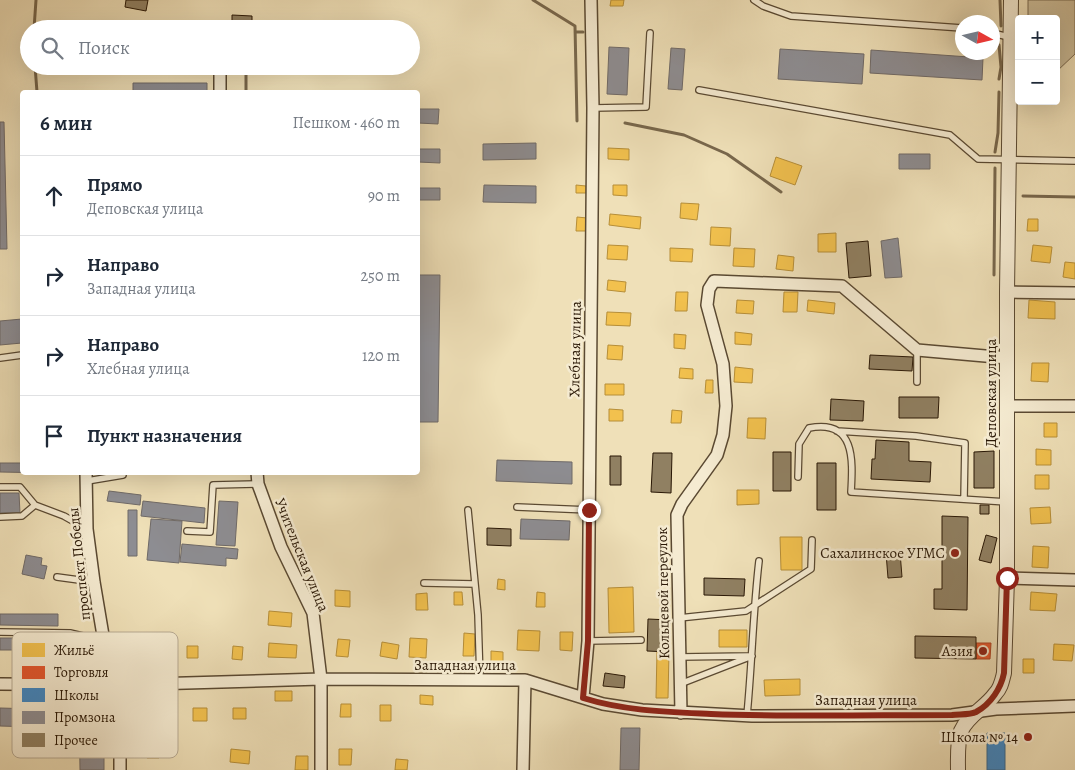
<!DOCTYPE html>
<html lang="ru">
<head>
<meta charset="utf-8">
<style>
  :root { --surface:#fff; --page:#f6f6f7; --text:#1f2937; --muted:#747a83; --line:#e0e1e3 }
  body { margin:0; font-family:Alegreya,serif; background:var(--page); color:var(--text) }
  .controls { position:absolute; right:15px; top:15px; display:grid; overflow:hidden; border-radius:5px; box-shadow:0 5px 20px #0002 }
  .controls button { width:45px; height:45px; display:grid; place-items:center; padding:0; border:0; border-bottom:1px solid var(--line); background:var(--surface); color:var(--text); font:25px sans-serif }
  .compass { position:absolute; left:955px; top:15px; width:45px; height:45px; border-radius:50%; background:var(--surface); box-shadow:0 5px 20px #0002; rotate:98deg }
  .stop { position:absolute; width:15px; height:15px; margin:-11px; border:4px solid #8f2418; border-radius:50%; background:#fff }
  .stop.end { background:#8f2418; border-color:#fff; box-shadow:0 1px 5px #0008 }
  .list { margin:0; padding:0; list-style:none }
  h2 { display:flex; justify-content:space-between; align-items:center; height:65px; margin:0; padding:0 20px; font-size:21px }
  h2 small { font-size:16px; font-weight:400; color:var(--muted) }
  .list li { display:grid; grid-template-columns:32px 1fr auto; gap:15px; align-items:center; box-sizing:border-box; height:80px; padding:0 20px; border-top:1px solid var(--line) }
  .list b { display:block; font-size:19px; white-space:nowrap }
  .list p { margin:0; font-size:16px; white-space:nowrap; color:var(--muted) }
  .list em { font-size:16px; font-style:normal; color:var(--muted) }
  .icon { flex:none; width:28px; height:28px; fill:none; stroke:currentColor; stroke-width:2; stroke-linecap:round; stroke-linejoin:round }
  .map { position:relative; flex:none; width:1075px; height:770px; overflow:hidden }
  .search { position:absolute; background:var(--surface); box-shadow:0 5px 20px #0002; left:20px; top:20px; width:400px; height:55px; display:flex; align-items:center; gap:12px; box-sizing:border-box; padding:0 18px; border-radius:28px; color:var(--muted); font-size:19px }
  .panel { position:absolute; background:var(--surface); box-shadow:0 5px 20px #0002; left:20px; top:90px; width:400px; height:385px; border-radius:5px }
  .map>svg:first-child { display:block }
  .green { fill:#cdbe9a; stroke:#7b6a50 }
  .homes { fill:#f2c14e; stroke:#b68e38 }
  .shops { fill:#e4572e; stroke:#ac4422 }
  .schools { fill:#3f88c5; stroke:#38668b }
  .industry { fill:#8d8d92; stroke:#6f6a68 }
  .lines { fill:none; stroke-linecap:round; stroke-linejoin:round }
  .stream { stroke:#78674c; stroke-width:3 }
  .building { fill:#908062; stroke:#291705 }
  .service-casing { stroke:#5a4932; stroke-width:8 }
  .minor-casing { stroke:#5a4932; stroke-width:14 }
  .tertiary-casing { stroke:#5a4932; stroke-width:16 }
  .service { stroke:#f5ebd1; stroke-width:5.5 }
  .minor { stroke:#f5ebd1; stroke-width:11 }
  .tertiary { stroke:#f5ebd1; stroke-width:14 }
  .route { stroke:#8f2418; stroke-width:6 }
  .poi-dot { fill:#8f2418; stroke:#f5ebd1; stroke-width:2 }
  .labels { text-anchor:middle; stroke-width:5; stroke-linejoin:round; paint-order:stroke }
  .street-label { font-size:15px; fill:#291705; stroke:#f5ebd1 }
  .poi-label { font-size:15px; fill:#291705; stroke:#f5ebd1; text-anchor:end }
  .key { fill:#f5ebd1; stroke:#b8ab94; stroke-width:1 }
  .key-label { font-size:14px; fill:#291705 }
</style>
</head>
<body>
<div class="map">
<svg width="1075" height="770" viewBox="0 0 1075 770">
  <rect width="100%" height="100%" fill="#efe0b8"/>
  <filter id="stains"><feTurbulence type="fractalNoise" baseFrequency=".004" numOctaves="4"/><feColorMatrix values="0 0 0 0 .2 0 0 0 0 .09 0 0 0 0 .02 0 0 0 .5 -.17"/></filter>
  <radialGradient id="worn" r=".72"><stop offset=".6" stop-color="#630" stop-opacity="0"/><stop offset="1" stop-color="#630" stop-opacity=".3"/></radialGradient>
  <path class="green" d="M 1028,0 L 1075,0 L 1075,54 L 1056,72 L 1056,19 L 1028,19 Z"/>
  <path class="homes" d="M 611,0 L 624,0 L 623,6 L 610,6 Z
    M 608,148 L 629,149 L 629,160 L 608,159 Z
    M 776,157 L 802,166 L 795,185 L 770,176 Z
    M 576,185 L 586,186 L 586,193 L 576,193 Z
    M 613,185 L 627,185 L 627,196 L 613,195 Z
    M 681,203 L 699,204 L 697,220 L 680,218 Z
    M 610,214 L 641,217 L 640,229 L 609,225 Z
    M 577,217 L 587,218 L 586,231 L 576,231 Z
    M 1028,219 L 1038,219 L 1038,231 L 1027,231 Z
    M 711,227 L 731,228 L 730,246 L 710,245 Z
    M 836,233 L 836,252 L 818,252 L 818,234 Z
    M 608,245 L 628,246 L 627,260 L 607,259 Z
    M 1033,245 L 1052,247 L 1050,263 L 1031,261 Z
    M 670,248 L 693,249 L 692,262 L 670,261 Z
    M 734,248 L 755,249 L 754,267 L 733,266 Z
    M 778,255 L 794,257 L 793,271 L 776,269 Z
    M 1065,262 L 1075,263 L 1075,279 L 1063,277 Z
    M 608,280 L 626,282 L 625,292 L 607,290 Z
    M 676,292 L 688,292 L 687,311 L 675,311 Z
    M 784,292 L 798,292 L 797,312 L 783,312 Z
    M 737,300 L 754,301 L 753,314 L 736,313 Z
    M 808,300 L 835,303 L 834,314 L 807,311 Z
    M 1029,300 L 1055,302 L 1055,319 L 1028,318 Z
    M 607,312 L 631,313 L 630,326 L 606,325 Z
    M 735,332 L 752,334 L 751,345 L 735,344 Z
    M 674,334 L 686,335 L 685,349 L 674,348 Z
    M 608,345 L 623,346 L 622,360 L 607,359 Z
    M 1032,363 L 1049,363 L 1048,382 L 1031,381 Z
    M 735,367 L 753,369 L 752,383 L 734,382 Z
    M 680,368 L 693,369 L 693,379 L 679,378 Z
    M 706,380 L 713,380 L 713,393 L 705,393 Z
    M 605,384 L 624,384 L 624,395 L 605,395 Z
    M 609,409 L 623,410 L 623,421 L 609,421 Z
    M 672,410 L 682,411 L 681,423 L 671,423 Z
    M 748,418 L 766,418 L 765,439 L 747,438 Z
    M 1044,423 L 1057,423 L 1057,437 L 1044,437 Z
    M 1036,449 L 1051,450 L 1051,465 L 1036,465 Z
    M 1035,475 L 1049,475 L 1049,489 L 1035,489 Z
    M 737,490 L 759,490 L 759,504 L 737,505 Z
    M 1050,507 L 1051,523 L 1031,524 L 1030,508 Z
    M 780,537 L 802,537 L 802,570 L 781,570 Z
    M 1033,546 L 1049,547 L 1048,568 L 1032,567 Z
    M 498,579 L 505,580 L 505,590 L 497,589 Z
    M 633,587 L 634,632 L 609,633 L 608,588 Z
    M 335,590 L 350,591 L 350,607 L 335,606 Z
    M 454,592 L 462,592 L 463,605 L 454,605 Z
    M 537,592 L 545,593 L 545,607 L 536,607 Z
    M 1031,592 L 1057,594 L 1055,611 L 1030,610 Z
    M 427,593 L 428,610 L 416,610 L 416,594 Z
    M 269,611 L 292,613 L 291,627 L 268,625 Z
    M 518,630 L 540,631 L 539,651 L 517,650 Z
    M 719,630 L 747,630 L 747,647 L 719,647 Z
    M 560,632 L 573,632 L 572,651 L 560,650 Z
    M 464,633 L 475,634 L 474,656 L 463,656 Z
    M 410,638 L 427,639 L 426,658 L 409,657 Z
    M 338,639 L 350,640 L 348,657 L 336,656 Z
    M 382,642 L 399,645 L 397,659 L 380,656 Z
    M 269,643 L 297,645 L 296,658 L 268,657 Z
    M 1054,644 L 1074,645 L 1072,661 L 1053,660 Z
    M 187,646 L 198,646 L 198,658 L 187,658 Z
    M 233,646 L 243,647 L 242,660 L 232,659 Z
    M 491,651 L 503,652 L 503,666 L 491,666 Z
    M 657,651 L 669,652 L 668,698 L 656,698 Z
    M 1023,659 L 1034,659 L 1034,673 L 1023,673 Z
    M 800,679 L 800,695 L 765,696 L 764,680 Z
    M 275,691 L 292,691 L 292,701 L 275,701 Z
    M 420,695 L 433,696 L 433,705 L 420,704 Z
    M 341,704 L 351,704 L 351,717 L 340,717 Z
    M 380,705 L 391,705 L 391,721 L 380,721 Z
    M 193,708 L 207,708 L 207,721 L 193,721 Z
    M 233,708 L 246,708 L 246,719 L 233,719 Z
    M 148,745 L 159,745 L 159,758 L 147,758 Z
    M 231,749 L 250,751 L 249,764 L 230,762 Z
    M 339,749 L 352,749 L 351,765 L 339,765 Z
    M 296,756 L 308,756 L 308,770 L 295,770 Z
    M 396,759 L 408,760 L 407,770 L 395,770 Z"/>
  <path class="shops" d="M 976,643 L 991,643 L 990,659 L 976,659 Z"/>
  <path class="schools" d="M 987,733 L 1005,733 L 1005,770 L 987,770 Z"/>
  <path class="industry" d="M 609,47 L 629,48 L 627,95 L 607,94 Z
    M 671,48 L 685,49 L 682,90 L 668,89 Z
    M 780,49 L 864,54 L 862,84 L 778,79 Z
    M 871,50 L 983,58 L 982,80 L 870,73 Z
    M 133,83 L 207,83 L 207,92 L 133,92 Z
    M 418,109 L 439,109 L 438,124 L 418,123 Z
    M 0,122 L 4,122 L 7,249 L 0,249 Z
    M 536,143 L 536,159 L 483,160 L 483,144 Z
    M 418,149 L 440,149 L 440,163 L 418,162 Z
    M 899,154 L 930,154 L 930,169 L 899,169 Z
    M 484,185 L 536,186 L 536,203 L 483,202 Z
    M 418,188 L 440,188 L 440,200 L 418,200 Z
    M 898,238 L 902,277 L 885,278 L 881,241 Z
    M 418,275 L 440,275 L 438,422 L 418,422 Z
    M 22,319 L 22,343 L 0,345 L 0,321 Z
    M 497,460 L 572,462 L 572,484 L 496,481 Z
    M 0,463 L 22,463 L 22,472 L 53,473 L 0,472 Z
    M 109,491 L 141,495 L 140,505 L 107,501 Z
    M 0,493 L 19,493 L 20,513 L 0,513 Z
    M 143,501 L 205,508 L 204,523 L 141,516 Z
    M 219,501 L 238,502 L 235,546 L 216,545 Z
    M 128,510 L 137,510 L 137,556 L 128,556 Z
    M 151,519 L 182,521 L 179,563 L 147,560 Z
    M 521,519 L 570,521 L 569,540 L 520,539 Z
    M 182,544 L 238,549 L 237,559 L 226,558 L 226,566 L 180,562 Z
    M 26,555 L 42,558 L 41,565 L 47,566 L 44,579 L 22,574 Z
    M 0,614 L 58,614 L 58,626 L 0,625 Z
    M 0,638 L 40,638 L 40,650 L 0,650 Z
    M 79,704 L 104,704 L 104,770 L 80,770 Z
    M 0,708 L 35,709 L 34,727 L 0,726 Z
    M 621,728 L 640,728 L 639,770 L 620,770 Z"/>
  <g class="lines">
    <path class="stream" d="M 533,0 L 575,26 L 577,121
      M 1000,0 L 1001,26
      M 34,29 L 36,0
      M 575,32 L 583,32
      M 992,43 L 999,45 L 1001,67 L 999,79
      M 35,66 L 37,92
      M 246,92 L 246,66
      M 625,123 L 684,135 L 727,154 L 781,192
      M 995,152 L 998,133 L 999,92
      M 1023,196 L 1075,197
      M 994,275 L 995,168"/>
  </g>
  <path class="building" d="M 126,0 L 148,0 L 146,11 L 125,7 Z
    M 232,15 L 252,16 L 252,29 L 232,29 Z
    M 868,241 L 871,276 L 849,278 L 846,243 Z
    M 870,355 L 913,357 L 912,371 L 869,369 Z
    M 899,397 L 939,397 L 938,418 L 899,418 Z
    M 831,399 L 864,401 L 863,421 L 830,420 Z
    M 876,440 L 909,442 L 909,461 L 931,462 L 930,482 L 871,479 L 872,459 L 875,459 Z
    M 994,451 L 994,488 L 974,488 L 974,452 Z
    M 773,452 L 791,452 L 791,491 L 773,491 Z
    M 653,453 L 672,453 L 671,493 L 651,492 Z
    M 610,456 L 621,456 L 621,485 L 610,485 Z
    M 817,463 L 836,463 L 836,510 L 817,510 Z
    M 980,505 L 989,505 L 989,514 L 980,514 Z
    M 942,516 L 968,517 L 967,610 L 934,609 L 934,589 L 942,589 Z
    M 487,528 L 511,529 L 511,546 L 487,545 Z
    M 986,535 L 997,538 L 991,563 L 979,560 Z
    M 900,552 L 902,577 L 888,578 L 886,553 Z
    M 704,578 L 745,579 L 744,596 L 704,595 Z
    M 648,619 L 670,620 L 669,652 L 647,651 Z
    M 915,636 L 976,637 L 976,659 L 915,658 Z
    M 605,673 L 625,676 L 624,688 L 603,686 Z"/>
  <g class="lines">
    <g class="service-casing">
      <path id="service" d="M 754,0 L 763,6 L 791,16 L 962,28
        M 992,33 L 1009,37
        M 699,90 L 950,135 L 978,159 L 1075,161
        M 593,108 L 646,107 L 650,33
        M 0,358 L 22,355
        M 917,382 L 917,350
        M 837,431 L 916,436 L 965,443 L 964,499
        M 798,477 L 799,444 L 809,428 C 855,419 853,459 851,492 L 1007,502
        M 87,481 L 123,475 L 123,472
        M 0,487 L 20,487 L 35,505
        M 517,507 L 589,510
        M 468,510 L 478,615 L 480,680
        M 0,517 L 22,516 L 35,505 L 64,516 L 87,529
        M 187,531 L 210,532 L 213,485 L 258,484
        M 57,577 L 94,582
        M 424,583 L 475,584
        M 679,618 L 746,611 L 811,569 L 812,540
        M 0,632 L 70,633 L 104,641
        M 588,641 L 641,640
        M 680,657 L 748,656
        M 680,684 L 752,656
        M 747,715 C 752,664 753,612 759,561"/>
    </g>
    <g class="minor-casing">
      <path id="minor" d="M 220,66 L 220,92
        M 1007,292 L 1075,293
        M 1008,406 L 1075,406
        M 86,472 L 87,529 L 94,582 L 109,671 L 117,685 L 120,707 L 120,770
        M 257,472 L 258,484 L 281,547 L 313,613 L 321,679 L 321,770
        M 1007,578 L 1075,580
        M 0,684 L 117,685 L 321,679 L 525,680 L 603,704 L 642,710 L 752,716 L 952,715 L 996,709 L 1075,706
        M 583,698 L 588,641 L 593,108 L 591,0
        M 681,713 L 677,515 L 682,504 L 717,455 L 723,435 L 726,406 L 723,364 L 707,305 L 709,289 L 714,281 L 842,286 L 917,350 L 1008,358
        M 523,770 L 525,680"/>
    </g>
    <g class="tertiary-casing">
      <path id="tertiary" d="M 958,770 C 958,758 957,743 961,731 C 968,715 985,708 995,694 C 1001,688 1002,681 1004,673 L 1007,578 L 1007,292 L 1011,0"/>
    </g>
    <use href="#service" class="service"/>
    <use href="#minor" class="minor"/>
    <use href="#tertiary" class="tertiary"/>
  </g>
  <g class="lines">
    <path class="route" d="M 589,510 L 588,641 L 583,698 C 625,711 668,712 711,714 C 791,717 872,715 952,715 C 959,714 970,715 976,712 C 991,704 1001,688 1004,673 L 1007,578"/>
  </g>
  <g class="poi-dot">
    <circle cx="955" cy="553" r="5"/>
    <circle cx="983" cy="651" r="5"/>
    <circle cx="1028" cy="737" r="5"/>
  </g>
  <g class="labels">
    <g class="street-label">
      <text transform="translate(575 349) rotate(-89)" y="5">Хлебная улица</text>
      <text transform="translate(991 393) rotate(-90)" y="5">Деповская улица</text>
      <text transform="translate(302 555) rotate(68)" y="5">Учительская улица</text>
      <text transform="translate(79 564) rotate(-96)" y="5">проспект Победы</text>
      <text transform="translate(663 593) rotate(-91)" y="5">Кольцевой переулок</text>
      <text x="465" y="670">Западная улица</text>
      <text x="866" y="705">Западная улица</text>
    </g>
    <g class="poi-label">
      <text x="945" y="558">Сахалинское УГМС</text>
      <text x="973" y="656">Азия</text>
      <text x="1018" y="742">Школа № 14</text>
    </g>
  </g>
  <rect x="12" y="632" width="166" height="126" rx="8" class="key"/>
  <rect x="22" y="643" width="23" height="14" fill="#f2c14e"/>
  <rect x="22" y="666" width="23" height="13" fill="#e4572e"/>
  <rect x="22" y="688" width="23" height="14" fill="#3f88c5"/>
  <rect x="22" y="711" width="23" height="13" fill="#8d8d92"/>
  <rect x="22" y="733" width="23" height="14" fill="#908062"/>
  <g class="key-label">
    <text x="54" y="655">Жильё</text>
    <text x="54" y="677">Торговля</text>
    <text x="54" y="700">Школы</text>
    <text x="54" y="722">Промзона</text>
    <text x="54" y="745">Прочее</text>
  </g>
  <rect width="100%" height="100%" filter="url(#stains)"/>
  <rect width="100%" height="100%" fill="url(#worn)"/>
</svg>
<div class="controls">
<button>+</button>
<button>−</button>
</div>
<svg class="compass" viewBox="-18 -18 36 36"><path d="M0-13l5 13h-10z" fill="#e53935"/><path d="M0 13l5-13h-10z" fill="#747a83"/></svg>
<div class="stop" style="left:1007px;top:578px"></div>
<div class="stop end" style="left:589px;top:510px"></div>
<div class="search"><svg class="icon" aria-label="search" viewBox="0 0 24 24"><circle cx="10" cy="10" r="6"/><path d="M15 15l6 6"/></svg>Поиск</div>
<section class="panel">
<h2>6 мин<small>Пешком · 460 m</small></h2>
<ul class="list">
<li><svg class="icon" aria-label="ahead" viewBox="0 0 24 24"><path d="M12 20V5M6 11l6-6 6 6"/></svg><div><b>Прямо</b><p>Деповская улица</p></div><em>90 m</em></li>
<li><svg class="icon" aria-label="right" viewBox="0 0 24 24"><path d="M7 20v-9h11M14 6l5 5-5 5"/></svg><div><b>Направо</b><p>Западная улица</p></div><em>250 m</em></li>
<li><svg class="icon" aria-label="right" viewBox="0 0 24 24"><path d="M7 20v-9h11M14 6l5 5-5 5"/></svg><div><b>Направо</b><p>Хлебная улица</p></div><em>120 m</em></li>
<li><svg class="icon" aria-label="arrive" viewBox="0 0 24 24"><path d="M6 21V4h12l-3 4 3 4H6"/></svg><div><b>Пункт назначения</b></div></li>
</ul>
</section>
</div>
</body>
</html>
